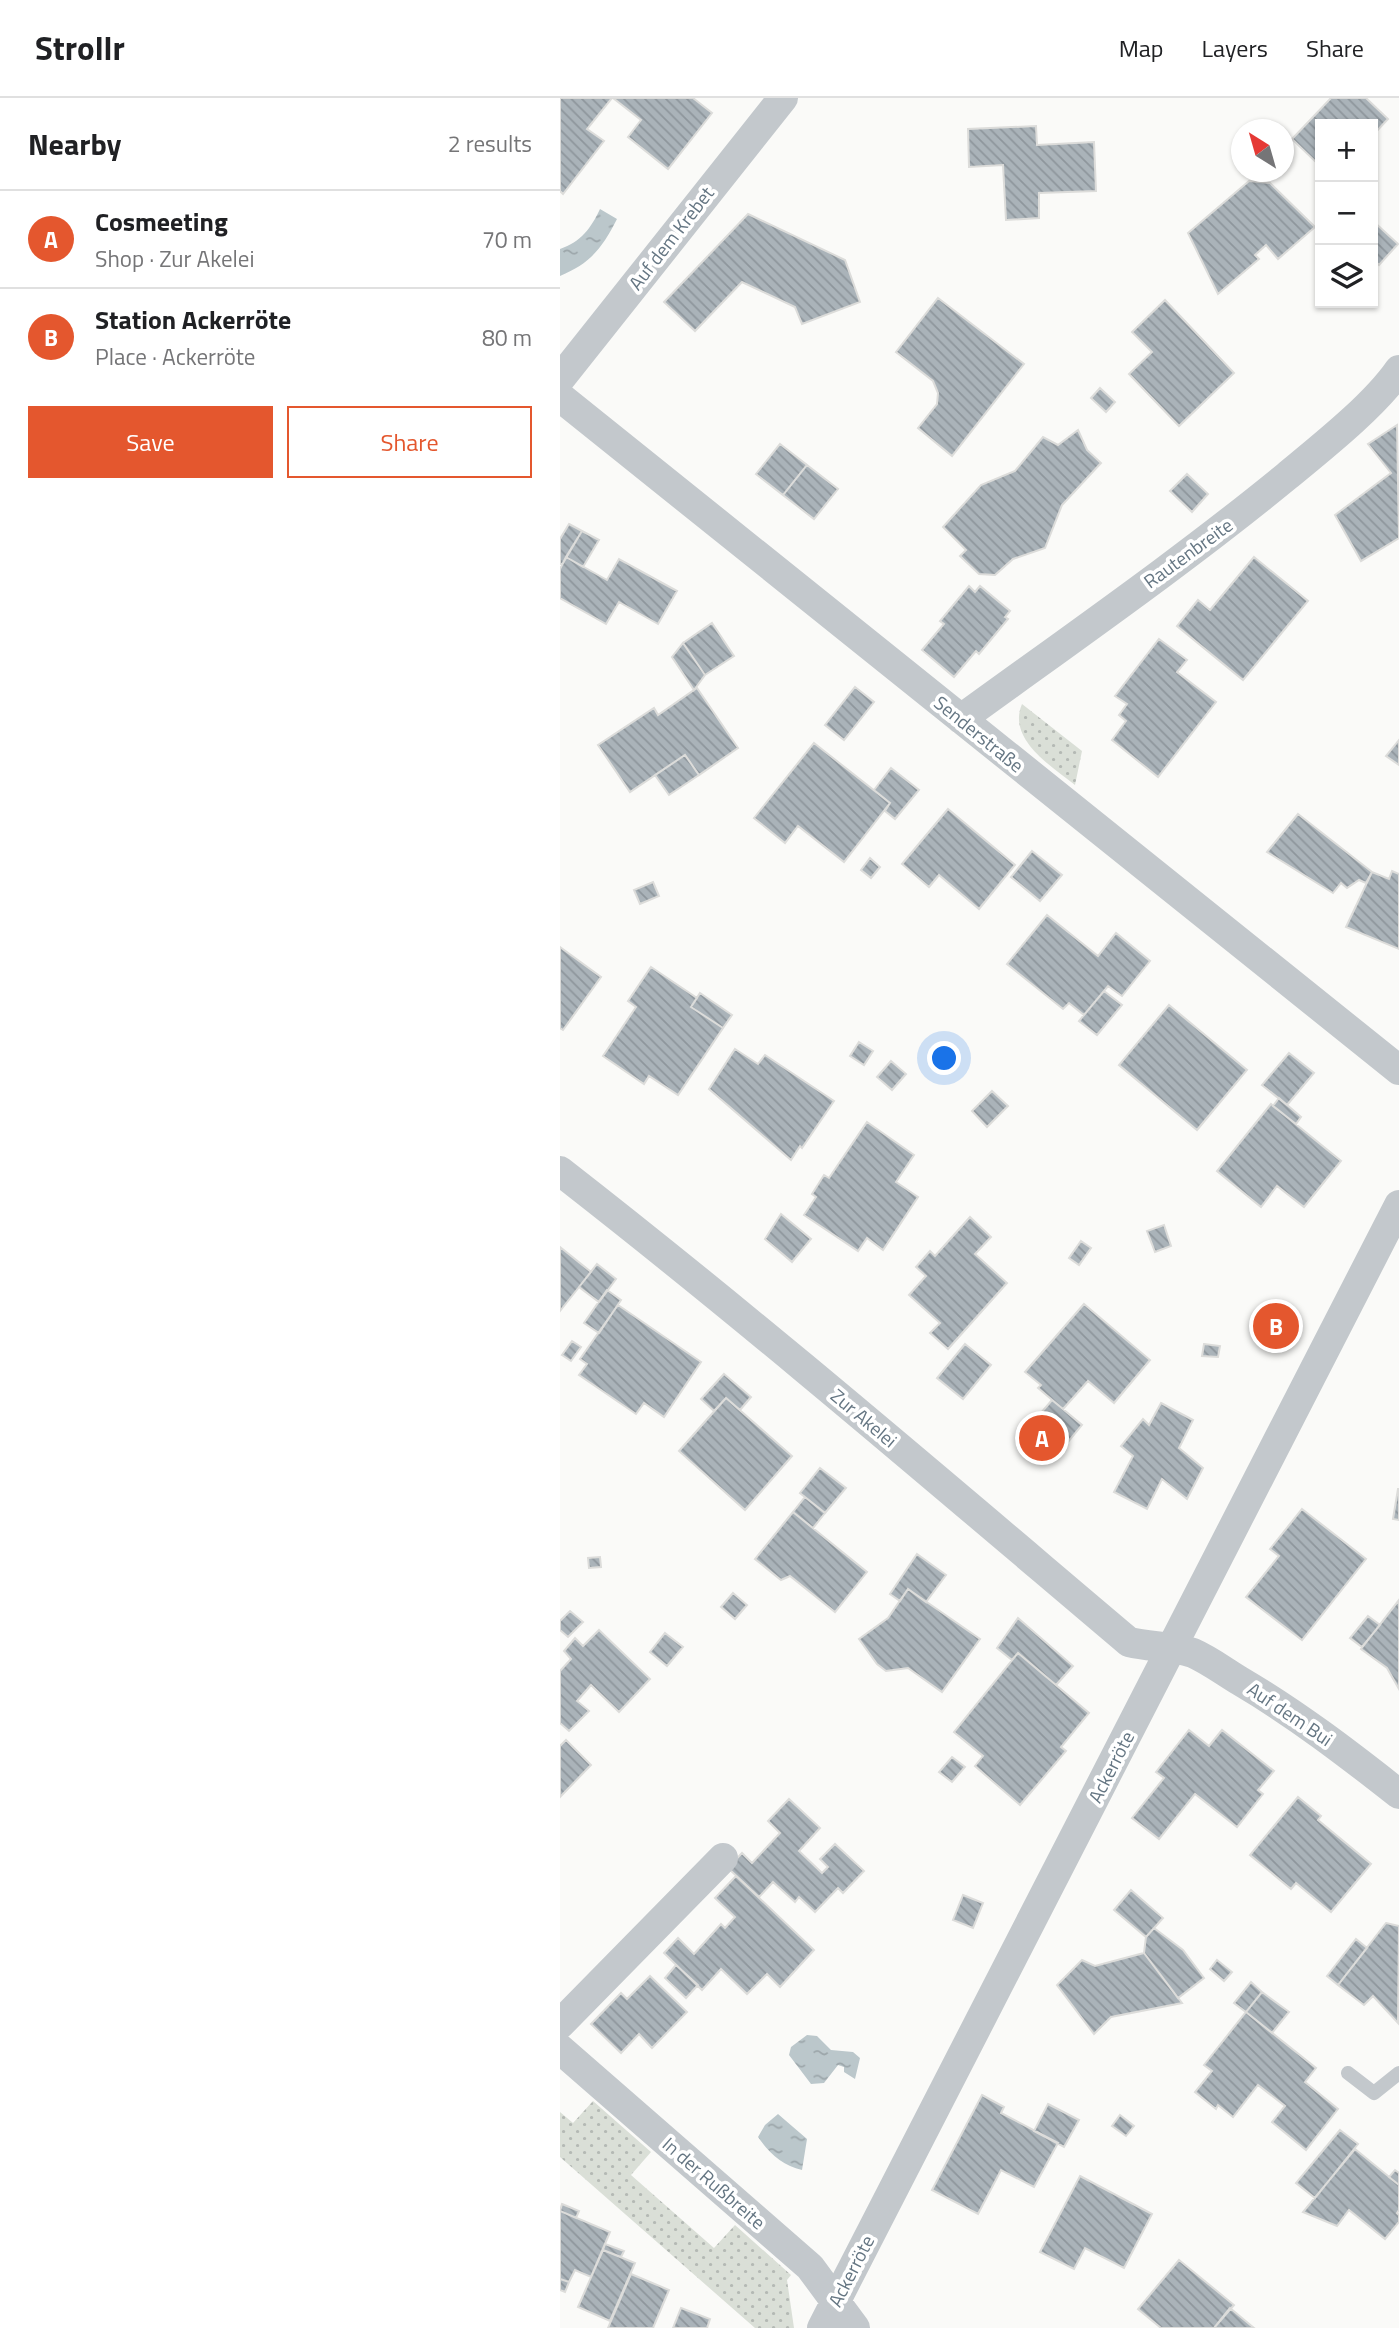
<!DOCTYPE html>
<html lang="en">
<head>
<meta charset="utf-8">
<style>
  :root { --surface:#fff; --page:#f2f2f2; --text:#202124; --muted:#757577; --line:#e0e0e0; --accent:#e4572e }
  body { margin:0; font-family:"Titillium Web",sans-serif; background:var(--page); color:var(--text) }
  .controls { position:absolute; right:21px; top:21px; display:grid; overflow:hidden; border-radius:0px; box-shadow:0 2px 5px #0004 }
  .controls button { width:63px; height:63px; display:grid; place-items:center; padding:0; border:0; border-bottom:2px solid var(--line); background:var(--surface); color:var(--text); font:35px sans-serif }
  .compass { position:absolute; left:671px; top:21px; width:63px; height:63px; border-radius:50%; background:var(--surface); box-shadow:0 2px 5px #0004; rotate:323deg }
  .you { position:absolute; left:385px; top:961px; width:24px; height:24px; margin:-18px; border:5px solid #fff; border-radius:50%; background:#1a73e8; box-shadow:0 0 0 10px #1a73e833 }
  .badge { display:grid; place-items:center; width:46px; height:46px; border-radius:50%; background:var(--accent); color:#fff; font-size:23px; font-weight:700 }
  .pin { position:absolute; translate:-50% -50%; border:4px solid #fff; box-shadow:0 2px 7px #0006 }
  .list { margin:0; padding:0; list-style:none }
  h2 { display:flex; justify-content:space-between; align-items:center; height:91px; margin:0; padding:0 28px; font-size:30px }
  h2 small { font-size:23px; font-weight:400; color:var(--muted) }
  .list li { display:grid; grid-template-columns:46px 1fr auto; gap:21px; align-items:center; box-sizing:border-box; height:98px; padding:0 28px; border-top:2px solid var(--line) }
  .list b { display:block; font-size:26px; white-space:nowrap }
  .list p { margin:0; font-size:23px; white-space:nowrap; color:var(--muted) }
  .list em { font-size:23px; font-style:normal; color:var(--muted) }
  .actions { display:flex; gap:14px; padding:21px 28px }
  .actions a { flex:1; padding:16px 0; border:2px solid var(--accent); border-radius:0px; text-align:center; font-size:24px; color:var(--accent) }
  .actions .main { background:var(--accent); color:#fff }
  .icon { flex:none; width:38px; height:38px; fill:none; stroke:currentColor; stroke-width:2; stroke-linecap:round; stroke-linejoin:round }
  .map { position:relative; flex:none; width:839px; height:2230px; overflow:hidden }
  header { display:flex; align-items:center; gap:42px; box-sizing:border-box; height:98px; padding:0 35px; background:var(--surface); border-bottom:2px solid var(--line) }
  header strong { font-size:33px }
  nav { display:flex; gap:38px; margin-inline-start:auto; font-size:24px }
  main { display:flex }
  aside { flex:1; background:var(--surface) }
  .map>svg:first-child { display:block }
  .grass { fill:url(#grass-dots) }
  .water { fill:url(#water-ripples) }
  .building { fill:url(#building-back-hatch); stroke:#dcdcda; stroke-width:2 }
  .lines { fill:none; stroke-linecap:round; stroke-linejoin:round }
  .service { stroke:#c3c8cc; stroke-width:14 }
  .minor { stroke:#c3c8cc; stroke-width:30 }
  .labels { text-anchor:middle; stroke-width:7; stroke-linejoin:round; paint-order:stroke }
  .street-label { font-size:19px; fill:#657683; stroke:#fff }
</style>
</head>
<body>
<header>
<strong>Strollr</strong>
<nav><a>Map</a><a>Layers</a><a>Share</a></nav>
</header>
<main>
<aside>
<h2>Nearby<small>2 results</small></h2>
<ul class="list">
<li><span class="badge">A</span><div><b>Cosmeeting</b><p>Shop · Zur Akelei</p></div><em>70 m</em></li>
<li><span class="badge">B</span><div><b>Station Ackerröte</b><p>Place · Ackerröte</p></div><em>80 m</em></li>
</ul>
<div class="actions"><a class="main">Save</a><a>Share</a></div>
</aside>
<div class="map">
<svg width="839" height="2230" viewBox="0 0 839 2230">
  <defs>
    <pattern id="grass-dots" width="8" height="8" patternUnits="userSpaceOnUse" patternTransform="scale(1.75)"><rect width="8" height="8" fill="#dadfd7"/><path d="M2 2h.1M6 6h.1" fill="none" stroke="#b4b9b4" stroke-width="1.8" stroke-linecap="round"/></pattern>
    <pattern id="water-ripples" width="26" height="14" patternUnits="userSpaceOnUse" patternTransform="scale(1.75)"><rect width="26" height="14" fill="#bbc7cb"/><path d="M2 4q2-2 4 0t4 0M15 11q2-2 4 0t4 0" fill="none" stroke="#9ca6aa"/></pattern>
    <pattern id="building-back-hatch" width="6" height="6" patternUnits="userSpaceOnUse" patternTransform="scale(1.75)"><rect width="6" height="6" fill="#aab3b9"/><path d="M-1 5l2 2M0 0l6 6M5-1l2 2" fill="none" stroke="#8e969c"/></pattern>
  </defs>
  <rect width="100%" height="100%" fill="#fafaf8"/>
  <path class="grass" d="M 462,606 L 522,653 L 515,687 C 491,668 447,641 462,606 Z
    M 33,2003 L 91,2054 L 71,2077 L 154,2150 L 175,2127 L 231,2177 L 227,2182 L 234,2230 L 195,2230 L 0,2059 L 0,2014 L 13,2025 Z"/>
  <path class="water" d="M 40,111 L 57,121 C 42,150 31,165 0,178 L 0,151 C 21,144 31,130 40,111 Z
    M 247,1937 L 257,1938 L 271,1952 L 293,1954 L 300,1960 L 295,1981 L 284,1974 L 284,1969 L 278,1967 L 264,1985 L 251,1986 L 229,1957 L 231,1949 Z
    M 218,2016 L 247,2041 L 242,2072 C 223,2068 209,2055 198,2039 L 205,2027 Z"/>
  <path class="building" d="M 0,0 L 52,0 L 27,31 L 44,43 L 3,96 L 0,93 Z
    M 53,0 L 133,0 L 152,15 L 108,71 L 68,39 L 81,22 Z
    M 771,0 L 806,0 L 828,21 L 813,37 L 813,26 L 760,26 L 760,68 L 732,41 Z
    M 476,28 L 477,47 L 534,44 L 536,93 L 479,95 L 479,120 L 446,122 L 443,67 L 409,69 L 408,31 Z
    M 689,83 L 710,85 L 755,129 L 718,161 L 706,147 L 695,157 L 699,161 L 658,196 L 628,135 Z
    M 188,116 L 285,162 L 300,204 L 242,226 L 235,209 L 182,184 L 135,233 L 104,204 Z
    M 813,123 L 838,146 L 819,167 L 813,161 Z
    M 378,200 L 464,266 L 392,358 L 358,330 L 377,306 L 378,295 L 373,283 L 336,254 Z
    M 605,202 L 674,275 L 619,328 L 569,276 L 592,254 L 572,234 Z
    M 540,290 L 555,304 L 546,314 L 531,300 Z
    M 837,327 L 839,440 L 801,463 L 775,417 L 831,375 L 808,346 Z
    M 518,332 L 527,352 L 541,365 L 502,407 L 485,450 L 453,461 L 435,477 L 419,476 L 400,458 L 406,452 L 383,429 L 421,387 L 455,373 L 483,339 L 498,347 Z
    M 220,346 L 247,367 L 223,397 L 196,376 Z
    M 247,367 L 278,391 L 254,421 L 223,397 Z
    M 627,376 L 648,396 L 632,414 L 610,393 Z
    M 9,426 L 22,433 L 2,467 L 0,465 L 0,441 Z
    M 22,433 L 39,442 L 23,469 L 6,459 Z
    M 6,459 L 47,482 L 59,461 L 117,493 L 98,526 L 59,504 L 46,526 L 0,500 L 0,471 Z
    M 694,459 L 748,503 L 683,582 L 617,528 L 638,502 L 650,512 Z
    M 409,488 L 415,494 L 420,488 L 450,513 L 445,519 L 448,521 L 419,556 L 416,553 L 394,579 L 362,552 L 384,526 L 380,523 Z
    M 152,525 L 174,558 L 145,577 L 123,545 Z
    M 599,541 L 627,562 L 617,574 L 656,604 L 598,679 L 552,642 L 566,623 L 559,617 L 567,606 L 555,598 Z
    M 123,545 L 145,577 L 134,592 L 112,559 Z
    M 295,589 L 314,604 L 284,642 L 265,627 Z
    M 137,590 L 178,650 L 139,677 L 125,657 L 70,694 L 38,647 L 94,610 L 98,617 Z
    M 839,642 L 839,667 L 826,658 Z
    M 254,645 L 330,705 L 284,764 L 238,728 L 225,745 L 194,720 Z
    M 125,657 L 139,677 L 109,697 L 95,677 Z
    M 331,670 L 359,692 L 335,721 L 325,713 L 330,705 L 314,692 Z
    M 388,711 L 455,767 L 419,811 L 379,777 L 369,789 L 342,766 Z
    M 738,716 L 812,774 L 806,785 L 799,782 L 787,790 L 781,785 L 773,795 L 707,754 Z
    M 472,753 L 502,777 L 480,803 L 451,779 Z
    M 310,760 L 320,769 L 311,780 L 301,772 Z
    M 832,773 L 839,776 L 839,851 L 786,829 L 812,774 L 829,781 Z
    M 93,784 L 99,798 L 80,806 L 74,792 Z
    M 487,817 L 538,858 L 556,835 L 590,863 L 562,898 L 548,888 L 524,917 L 509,905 L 503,911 L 447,866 Z
    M 0,849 L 41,879 L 3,932 L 0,930 Z
    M 91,869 L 137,900 L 131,909 L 163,930 L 118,997 L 89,978 L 84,986 L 43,958 L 76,909 L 68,903 Z
    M 544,893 L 562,907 L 537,937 L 519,923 Z
    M 140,895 L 172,917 L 163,930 L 131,909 Z
    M 609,907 L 687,972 L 637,1032 L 559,967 Z
    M 299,944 L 313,953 L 304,967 L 290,958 Z
    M 175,951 L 198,966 L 205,957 L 274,1003 L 242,1050 L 240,1048 L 231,1062 L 149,991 Z
    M 729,955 L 754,975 L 727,1007 L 702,987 Z
    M 331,963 L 346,976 L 332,992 L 317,979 Z
    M 432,993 L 448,1008 L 427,1029 L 412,1013 Z
    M 719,1000 L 741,1019 L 736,1026 L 713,1008 Z
    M 711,1006 L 781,1063 L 744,1109 L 717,1088 L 701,1109 L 657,1073 Z
    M 307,1024 L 354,1057 L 336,1084 L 358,1099 L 323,1152 L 307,1140 L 298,1153 L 244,1117 L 256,1099 L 252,1096 L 264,1077 L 269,1080 Z
    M 221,1116 L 251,1141 L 232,1164 L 205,1141 Z
    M 410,1119 L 431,1139 L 415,1156 L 447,1185 L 388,1251 L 370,1235 L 380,1225 L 349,1197 L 366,1178 L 356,1169 L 370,1153 L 375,1158 Z
    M 604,1127 L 611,1148 L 595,1154 L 587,1133 Z
    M 521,1143 L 531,1150 L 519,1167 L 509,1160 Z
    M 0,1149 L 31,1174 L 0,1213 Z
    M 37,1166 L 56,1181 L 39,1204 L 19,1189 Z
    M 47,1192 L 61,1202 L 39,1235 L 24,1225 Z
    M 524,1206 L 590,1262 L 554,1305 L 528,1283 L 503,1311 L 478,1290 L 481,1287 L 465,1274 Z
    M 58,1207 L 141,1264 L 104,1319 L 84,1305 L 76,1316 L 19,1277 L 27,1266 L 20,1261 Z
    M 711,1211 L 734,1222 L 722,1246 L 699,1235 Z
    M 12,1243 L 21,1249 L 11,1263 L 2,1257 Z
    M 405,1246 L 431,1267 L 403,1301 L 377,1280 Z
    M 644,1246 L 660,1248 L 658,1259 L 642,1258 Z
    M 164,1276 L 191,1299 L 180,1312 L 166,1300 L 154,1313 L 141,1301 Z
    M 166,1300 L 232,1358 L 185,1412 L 119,1353 Z
    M 492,1302 L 522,1327 L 494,1361 L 464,1335 Z
    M 601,1305 L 633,1322 L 619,1350 L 643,1370 L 627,1401 L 602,1381 L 587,1411 L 554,1394 L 573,1358 L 561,1348 L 583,1321 L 589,1327 Z
    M 260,1370 L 286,1390 L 265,1415 L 240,1395 Z
    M 838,1391 L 839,1391 L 839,1422 L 833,1421 Z
    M 245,1399 L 265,1415 L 253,1430 L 233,1414 Z
    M 742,1411 L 806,1461 L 742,1542 L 686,1499 L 719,1458 L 710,1451 Z
    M 233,1414 L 307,1474 L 275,1514 L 230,1478 L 221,1482 L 195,1461 Z
    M 357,1456 L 386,1477 L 366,1504 L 348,1491 L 340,1503 L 330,1496 Z
    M 40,1459 L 41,1469 L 29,1470 L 28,1460 Z
    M 348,1491 L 420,1541 L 382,1594 L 348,1570 L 326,1573 L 317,1566 L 299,1541 L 328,1520 Z
    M 173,1495 L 187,1507 L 175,1521 L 161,1509 Z
    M 839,1502 L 839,1591 L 827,1570 L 801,1551 Z
    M 10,1513 L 23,1524 L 8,1539 L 0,1532 L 0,1523 Z
    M 808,1518 L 820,1527 L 802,1549 L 790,1540 Z
    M 458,1520 L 513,1568 L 496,1587 L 458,1555 L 452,1562 L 437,1550 Z
    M 39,1532 L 90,1581 L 59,1614 L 31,1587 L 17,1603 L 29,1613 L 9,1633 L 0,1625 L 0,1573 L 11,1561 L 4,1553 L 15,1540 L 23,1548 Z
    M 105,1535 L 123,1549 L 107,1568 L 90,1554 Z
    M 458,1555 L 529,1615 L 501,1649 L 506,1653 L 460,1707 L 415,1668 L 423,1658 L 394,1634 Z
    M 629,1632 L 649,1648 L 662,1632 L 714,1673 L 698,1692 L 703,1696 L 677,1729 L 635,1696 L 599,1741 L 572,1720 L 604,1680 L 596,1674 Z
    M 6,1642 L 31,1667 L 0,1699 L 0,1648 Z
    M 392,1659 L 405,1669 L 392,1684 L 379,1674 Z
    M 738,1699 L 761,1718 L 758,1722 L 811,1766 L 771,1814 L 736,1785 L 731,1791 L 690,1757 Z
    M 229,1701 L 260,1730 L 239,1753 L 262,1775 L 268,1769 L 260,1761 L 275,1746 L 304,1773 L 283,1795 L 278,1790 L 255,1814 L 239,1799 L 235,1804 L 213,1784 L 199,1799 L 168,1770 L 182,1755 L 192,1765 L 220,1735 L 208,1723 Z
    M 176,1778 L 254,1852 L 220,1889 L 207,1876 L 187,1896 L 161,1871 L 142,1892 L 104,1855 L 118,1840 L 134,1856 L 161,1826 L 165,1830 L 175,1819 L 155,1800 Z
    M 571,1792 L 603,1820 L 586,1839 L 554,1812 Z
    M 403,1797 L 423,1805 L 413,1830 L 393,1822 Z
    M 826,1825 L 839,1828 L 838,1925 L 813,1898 L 804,1907 L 778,1887 Z
    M 594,1830 L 623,1852 L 644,1880 L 618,1900 L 584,1855 L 586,1839 Z
    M 796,1841 L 807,1850 L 778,1887 L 767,1878 Z
    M 584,1855 L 622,1905 L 551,1919 L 534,1936 L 497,1887 L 522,1862 L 535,1868 Z
    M 657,1862 L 672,1874 L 664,1883 L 650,1871 Z
    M 116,1867 L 138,1887 L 126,1900 L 105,1880 Z
    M 90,1878 L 127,1914 L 92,1950 L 79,1936 L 61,1955 L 31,1926 L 61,1895 L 67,1901 Z
    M 691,1884 L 702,1894 L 686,1914 L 674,1905 Z
    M 702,1894 L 729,1914 L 712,1935 L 686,1914 Z
    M 686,1914 L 756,1970 L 745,1984 L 778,2011 L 746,2052 L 712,2024 L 725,2008 L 698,1987 L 673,2019 L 658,2007 L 656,2011 L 635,1994 L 652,1973 L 644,1967 Z
    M 422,1997 L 444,2009 L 441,2015 L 498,2045 L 474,2089 L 441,2072 L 418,2116 L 372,2092 Z
    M 488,2006 L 519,2022 L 504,2049 L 474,2033 Z
    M 560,2017 L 574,2028 L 566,2038 L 552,2028 Z
    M 780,2032 L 798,2046 L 755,2100 L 736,2085 Z
    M 795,2051 L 839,2087 L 839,2112 L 837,2115 L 839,2117 L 839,2124 L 825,2141 L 789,2112 L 777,2128 L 743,2114 Z
    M 835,2072 L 839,2075 L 839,2087 L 829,2079 Z
    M 520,2078 L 592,2116 L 564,2170 L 525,2150 L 514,2171 L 480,2154 Z
    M 2,2106 L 19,2113 L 16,2120 L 0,2113 Z
    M 0,2113 L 50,2134 L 31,2179 L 15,2172 L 9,2184 L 0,2181 Z
    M 45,2146 L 64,2153 L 61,2159 L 43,2152 Z
    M 43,2152 L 75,2165 L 50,2223 L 18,2209 Z
    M 619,2162 L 674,2207 L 654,2230 L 601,2230 L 578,2211 Z
    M 71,2176 L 109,2192 L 93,2230 L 48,2230 Z
    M 0,2181 L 9,2184 L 5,2194 L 0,2192 Z
    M 121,2210 L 150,2221 L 147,2230 L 113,2230 Z
    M 670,2210 L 694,2230 L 654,2230 Z"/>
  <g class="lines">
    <path class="service" d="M 788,1975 L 814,1995 L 839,1975"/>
    <path class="minor" d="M 0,281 L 223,0
      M 0,299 L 839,972
      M 401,621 C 511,541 622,464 727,378 C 762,349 814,308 839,272
      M 0,1073 C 194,1224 381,1385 569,1544 C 591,1549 612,1548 633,1555 C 649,1562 665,1574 680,1583 C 736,1616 787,1655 839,1696
      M 0,1926 L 163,1760
      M 0,1951 L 250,2169 L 295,2230
      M 262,2230 L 839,1107"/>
  </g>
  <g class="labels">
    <g class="street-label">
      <text transform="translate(111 140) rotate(-52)" y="7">Auf dem Krebet</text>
      <text transform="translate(628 455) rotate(-36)" y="7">Rautenbreite</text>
      <text transform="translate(419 636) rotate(39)" y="7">Senderstraße</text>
      <text transform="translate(304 1320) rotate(40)" y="7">Zur Akelei</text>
      <text transform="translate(730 1616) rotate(34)" y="7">Auf dem Bui</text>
      <text transform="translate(551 1669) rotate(-63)" y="7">Ackerröte</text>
      <text transform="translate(154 2085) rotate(41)" y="7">In der Rußbreite</text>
      <text transform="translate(291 2173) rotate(-63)" y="7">Ackerröte</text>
    </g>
  </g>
</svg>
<div class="controls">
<button>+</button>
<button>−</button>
<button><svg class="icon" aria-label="layers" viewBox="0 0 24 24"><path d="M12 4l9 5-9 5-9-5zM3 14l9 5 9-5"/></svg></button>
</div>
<svg class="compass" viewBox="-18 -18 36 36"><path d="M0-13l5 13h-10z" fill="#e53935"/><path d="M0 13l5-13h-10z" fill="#757577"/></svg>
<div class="you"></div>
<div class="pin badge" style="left:482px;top:1340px">A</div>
<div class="pin badge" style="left:716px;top:1228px">B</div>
</div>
</main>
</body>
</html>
